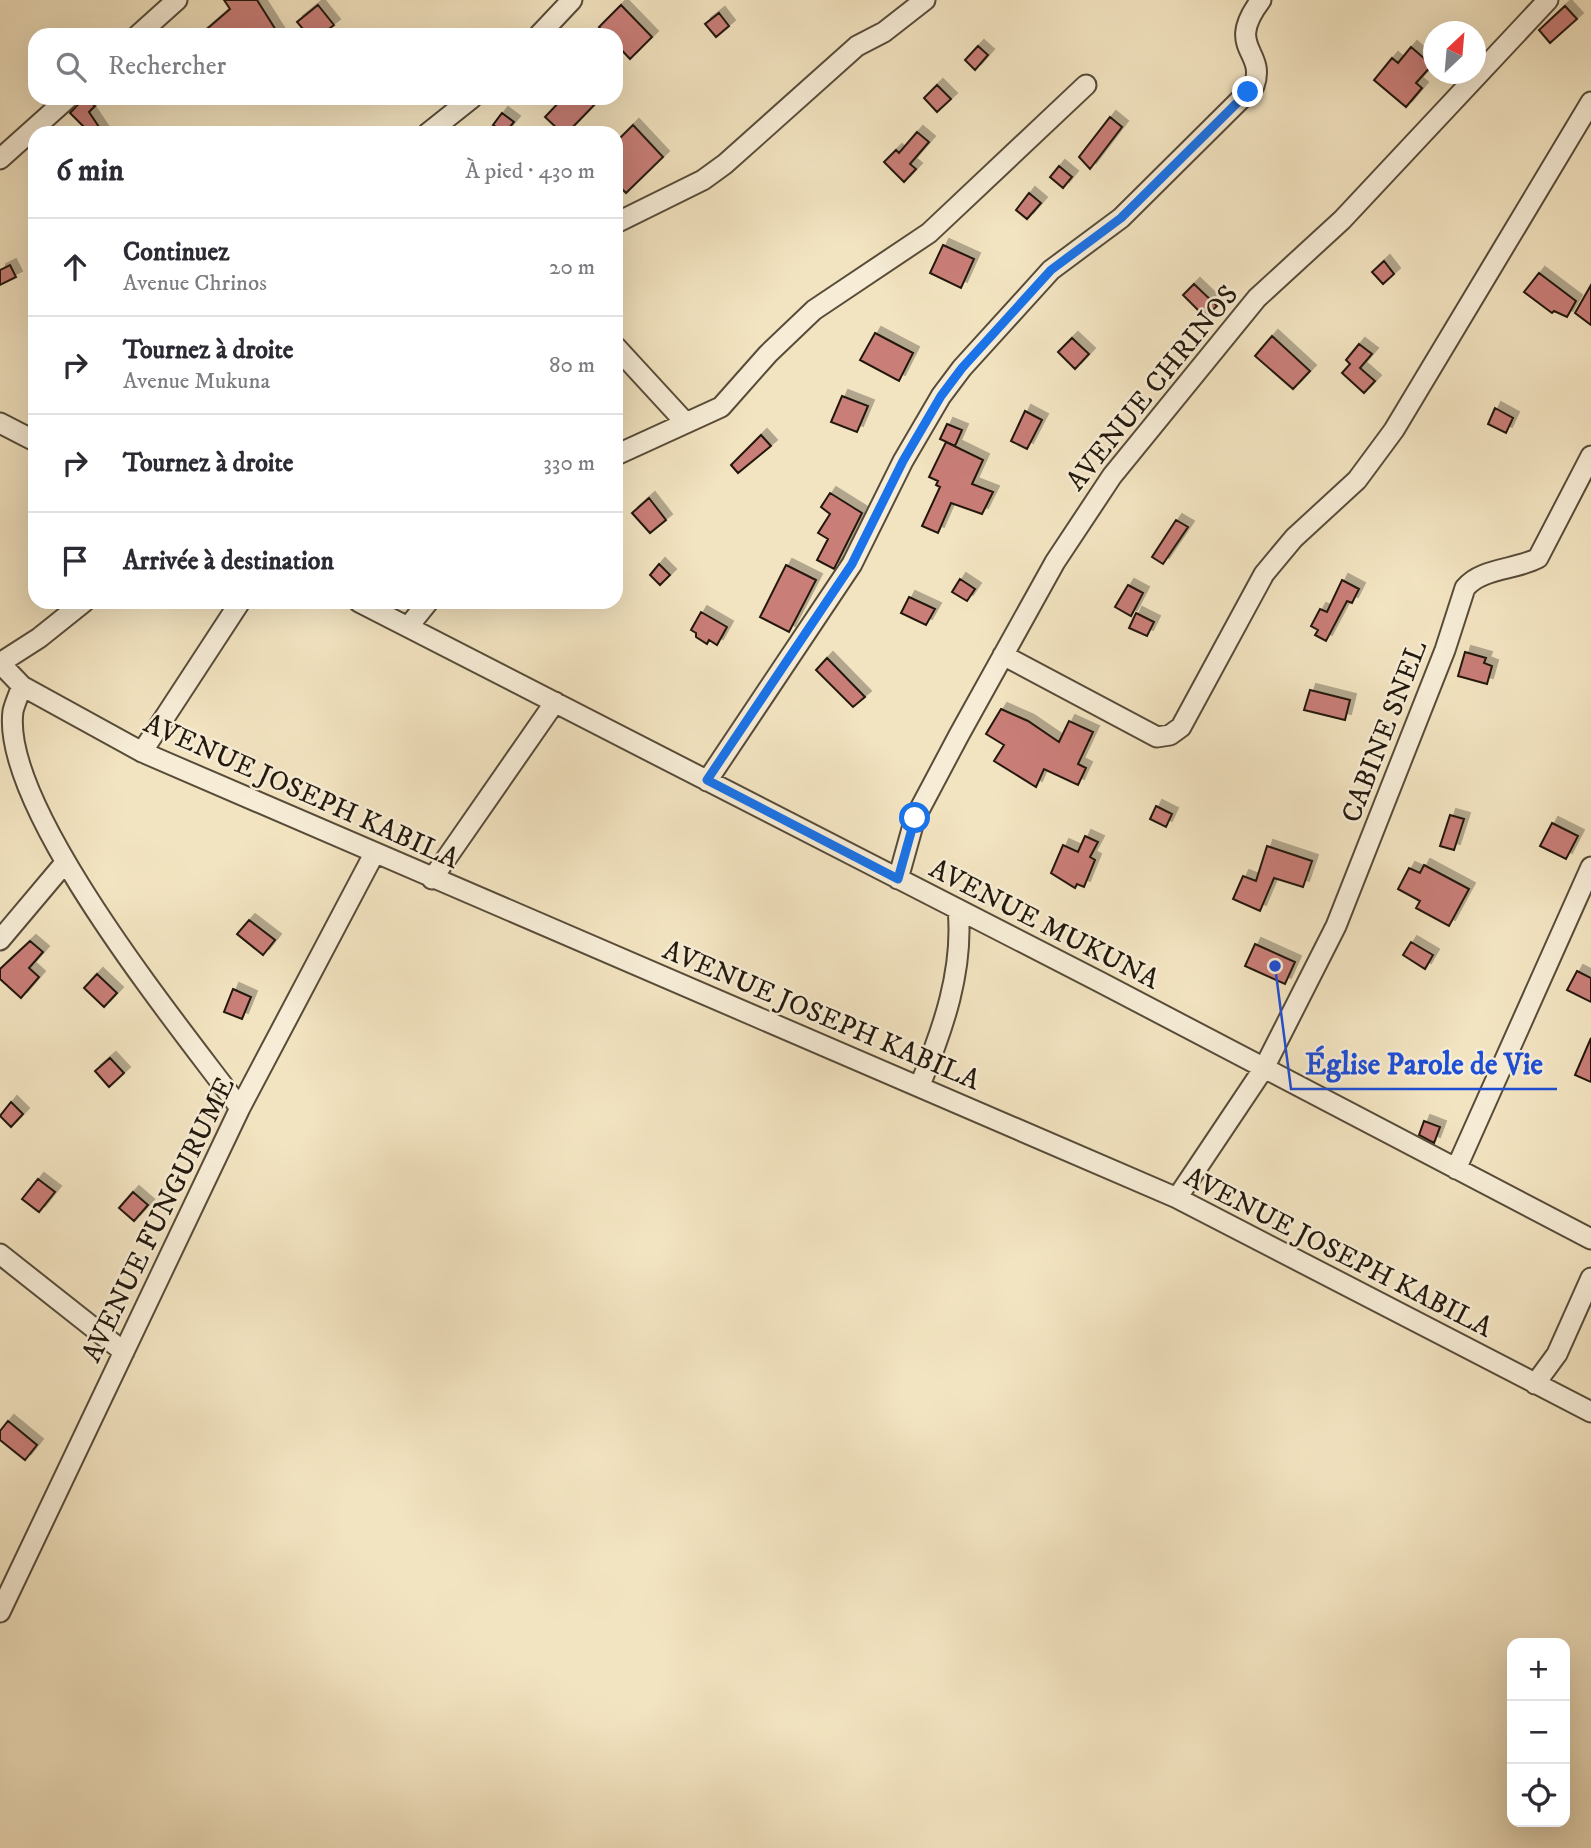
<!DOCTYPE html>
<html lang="fr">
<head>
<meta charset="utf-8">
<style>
  :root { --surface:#fff; --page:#f2f2f3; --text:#2b2b33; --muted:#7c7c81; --line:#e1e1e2 }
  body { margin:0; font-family:"IM FELL DW Pica",serif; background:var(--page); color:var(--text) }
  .controls { position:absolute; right:21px; bottom:21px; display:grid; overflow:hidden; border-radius:14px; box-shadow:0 7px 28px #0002 }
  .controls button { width:63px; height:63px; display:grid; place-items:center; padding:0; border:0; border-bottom:2px solid var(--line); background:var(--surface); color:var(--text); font:35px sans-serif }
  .compass { position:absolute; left:1423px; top:21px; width:63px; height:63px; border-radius:50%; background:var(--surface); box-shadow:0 7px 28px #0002; rotate:26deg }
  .stop { position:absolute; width:21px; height:21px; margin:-16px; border:5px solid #1a73e8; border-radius:50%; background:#fff }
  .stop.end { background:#1a73e8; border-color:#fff; box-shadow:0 2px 7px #0008 }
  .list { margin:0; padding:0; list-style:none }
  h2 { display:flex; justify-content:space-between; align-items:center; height:91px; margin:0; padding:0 28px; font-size:30px }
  h2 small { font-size:23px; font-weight:400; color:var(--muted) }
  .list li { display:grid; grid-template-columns:46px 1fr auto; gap:21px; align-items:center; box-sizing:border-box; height:98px; padding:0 28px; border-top:2px solid var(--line) }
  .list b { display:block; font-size:26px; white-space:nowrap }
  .list p { margin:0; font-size:23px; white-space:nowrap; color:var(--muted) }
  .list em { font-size:23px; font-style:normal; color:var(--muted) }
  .icon { flex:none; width:38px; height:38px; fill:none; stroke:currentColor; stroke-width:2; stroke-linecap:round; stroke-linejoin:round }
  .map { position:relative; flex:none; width:1591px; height:1848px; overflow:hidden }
  .search { position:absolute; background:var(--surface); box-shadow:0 7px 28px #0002; left:28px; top:28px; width:595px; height:77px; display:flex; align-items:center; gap:18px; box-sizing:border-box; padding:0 24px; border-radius:21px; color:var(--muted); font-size:26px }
  .panel { position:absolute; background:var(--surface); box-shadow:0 7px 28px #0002; left:28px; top:126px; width:595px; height:483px; border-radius:21px }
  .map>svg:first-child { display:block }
  .building { fill:#c97e78; stroke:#23190c; stroke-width:2; filter:url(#shadow) }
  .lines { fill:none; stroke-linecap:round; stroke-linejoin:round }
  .street-casing { stroke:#574c39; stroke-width:23 }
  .street { stroke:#f7edd7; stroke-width:19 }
  .route { stroke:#1a73e8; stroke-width:9 }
  .labels { text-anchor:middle; stroke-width:5; stroke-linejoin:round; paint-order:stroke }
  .street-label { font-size:28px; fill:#23190c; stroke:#f7edd7 }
  .leader { fill:none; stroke:#1d4ed8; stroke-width:2.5 }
  .callout-dot { fill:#1d4ed8; stroke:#f7edd7; stroke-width:2.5 }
  .callout-label { font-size:30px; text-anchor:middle; font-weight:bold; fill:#1d4ed8; stroke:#f7edd7; stroke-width:5; stroke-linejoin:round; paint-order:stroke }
</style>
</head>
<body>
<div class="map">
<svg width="1591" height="1848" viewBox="0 0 1591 1848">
  <defs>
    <filter id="shadow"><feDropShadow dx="6" dy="-6" stdDeviation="0" flood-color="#0004"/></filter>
  </defs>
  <rect width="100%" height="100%" fill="#f3e4c1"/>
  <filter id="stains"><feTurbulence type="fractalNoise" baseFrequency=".00286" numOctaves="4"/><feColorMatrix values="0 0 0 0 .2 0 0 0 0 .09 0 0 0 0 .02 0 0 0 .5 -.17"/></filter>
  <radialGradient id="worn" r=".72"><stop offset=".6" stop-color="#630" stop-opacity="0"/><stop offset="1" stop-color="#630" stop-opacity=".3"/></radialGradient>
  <path class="building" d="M 224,0 L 257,0 L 279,35 L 200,35 L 230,9 Z
    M 318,5 L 334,25 L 321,35 L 308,35 L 297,22 Z
    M 621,5 L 652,37 L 630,59 L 616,44 L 616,35 L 607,35 L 599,27 Z
    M 1565,6 L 1577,19 L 1550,43 L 1539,30 Z
    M 719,13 L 729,26 L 716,37 L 705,24 Z
    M 978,46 L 988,55 L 975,70 L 965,60 Z
    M 1411,47 L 1432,65 L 1416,83 L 1422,88 L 1406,107 L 1374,80 L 1392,58 L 1398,63 Z
    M 937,85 L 951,99 L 937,112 L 924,98 Z
    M 84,98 L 95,106 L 89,112 L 103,133 L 90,133 L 70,113 Z
    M 563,98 L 601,98 L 567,133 L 562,133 L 545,117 Z
    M 502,113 L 514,122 L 505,133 L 493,125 Z
    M 1110,117 L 1122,127 L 1090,169 L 1079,157 Z
    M 633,125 L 663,157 L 626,193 L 616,183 L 616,142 Z
    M 917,132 L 929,142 L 910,164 L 916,169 L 904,182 L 884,162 L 896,150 L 899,153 Z
    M 1059,166 L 1072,177 L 1063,188 L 1050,177 Z
    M 1029,193 L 1041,203 L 1027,219 L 1016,210 Z
    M 943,245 L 974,259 L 961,288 L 930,273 Z
    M 1384,261 L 1394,274 L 1383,284 L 1372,272 Z
    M 10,265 L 16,277 L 0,285 L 0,270 Z
    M 1539,273 L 1576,301 L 1567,317 L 1554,311 L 1552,313 L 1524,292 Z
    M 1194,284 L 1217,306 L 1205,317 L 1183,295 Z
    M 1591,285 L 1591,325 L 1575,313 Z
    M 875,333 L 913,353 L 899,381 L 860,360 Z
    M 1272,336 L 1310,371 L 1293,389 L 1255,356 Z
    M 1072,338 L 1089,354 L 1075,369 L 1058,352 Z
    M 1359,344 L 1372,354 L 1360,368 L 1375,381 L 1364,393 L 1342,373 L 1350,364 L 1346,360 Z
    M 842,396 L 868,406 L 857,432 L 831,422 Z
    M 1495,408 L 1513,418 L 1506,433 L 1488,424 Z
    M 1025,411 L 1042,420 L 1027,449 L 1011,441 Z
    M 947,424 L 962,430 L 955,446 L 940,439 Z
    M 761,435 L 771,446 L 738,473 L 731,465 Z
    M 946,442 L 983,460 L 972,484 L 993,492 L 982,514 L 951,503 L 938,533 L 922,526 L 940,487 L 936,485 L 938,481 L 929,477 Z
    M 830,493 L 862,513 L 834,569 L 817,560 L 828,539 L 818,533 L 830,514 L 821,507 Z
    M 649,498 L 666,520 L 650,533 L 632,513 Z
    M 1176,520 L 1188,527 L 1163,564 L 1152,557 Z
    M 659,564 L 670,575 L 660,585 L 650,575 Z
    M 786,565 L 816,580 L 789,632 L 760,617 Z
    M 960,579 L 975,589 L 967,601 L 952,592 Z
    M 1342,580 L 1359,589 L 1352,603 L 1347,601 L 1326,641 L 1315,635 L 1318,630 L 1311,626 L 1320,609 L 1327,612 Z
    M 1128,585 L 1143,593 L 1131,616 L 1115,607 Z
    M 909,597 L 935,609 L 926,625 L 901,613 Z
    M 701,612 L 727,627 L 717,645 L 709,640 L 707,644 L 696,637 L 696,633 L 691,630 Z
    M 1136,613 L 1154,622 L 1147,636 L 1129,628 Z
    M 1465,652 L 1486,658 L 1484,663 L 1492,666 L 1487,684 L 1458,676 Z
    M 827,658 L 865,697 L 853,707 L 816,670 Z
    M 1310,690 L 1350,700 L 1345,720 L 1304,710 Z
    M 1001,709 L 1028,721 L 1059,742 L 1069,721 L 1093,732 L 1078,764 L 1086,768 L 1078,785 L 1044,769 L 1036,787 L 994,761 L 1004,745 L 986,734 Z
    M 1156,806 L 1172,814 L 1166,827 L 1150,819 Z
    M 1450,815 L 1464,819 L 1454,850 L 1440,846 Z
    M 1552,823 L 1578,836 L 1566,859 L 1540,846 Z
    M 1085,836 L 1098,842 L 1090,857 L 1095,860 L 1084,887 L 1077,884 L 1075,888 L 1051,873 L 1063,845 L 1078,852 Z
    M 1267,846 L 1312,861 L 1303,887 L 1274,878 L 1260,911 L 1233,899 L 1243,876 L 1256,881 Z
    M 1424,865 L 1469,889 L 1449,926 L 1416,908 L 1420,901 L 1398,889 L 1409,868 L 1420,873 Z
    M 249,920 L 275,940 L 263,955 L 237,934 Z
    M 30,941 L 43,952 L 29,968 L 39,977 L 21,998 L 0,979 L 0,969 Z
    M 1411,942 L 1433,955 L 1425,969 L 1403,955 Z
    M 1255,944 L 1295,962 L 1285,984 L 1245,966 Z
    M 1577,971 L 1591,978 L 1591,1002 L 1567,990 Z
    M 97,974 L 117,993 L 104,1007 L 84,988 Z
    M 233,989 L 251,997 L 242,1019 L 224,1012 Z
    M 1591,1038 L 1591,1082 L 1575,1075 Z
    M 110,1058 L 124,1073 L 109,1087 L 95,1071 Z
    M 11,1102 L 23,1114 L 11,1127 L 0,1116 Z
    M 1424,1121 L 1440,1127 L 1434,1143 L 1419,1135 Z
    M 38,1179 L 55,1192 L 39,1212 L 22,1199 Z
    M 133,1192 L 148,1205 L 134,1221 L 119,1208 Z
    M 8,1421 L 37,1445 L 25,1460 L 0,1440 L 0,1431 Z"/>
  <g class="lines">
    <g class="street-casing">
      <path id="street" d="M 138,35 L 177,0
        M 539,35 L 572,0
        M 428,133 L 472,98
        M 0,159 L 68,98
        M 616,223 L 703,180 L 725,164 L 857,46 L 884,32 L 925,0
        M 616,347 L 685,422
        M 0,423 L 35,441
        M 616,455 L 721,407 L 768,354 L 814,310 L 929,233 L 1086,85
        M 359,602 L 1100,982 L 1591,1239
        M 408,627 L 428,602
        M 1003,655 L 1157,737 L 1170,735 L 1181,727 L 1264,574 L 1294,538 L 1357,480 L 1394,430 L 1591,102
        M 0,663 L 22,686 L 142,752 L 1177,1198 L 1591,1412
        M 0,663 L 39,638 L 84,602
        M 22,686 C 19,694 15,703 13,711 C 0,808 181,1028 240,1108
        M 142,752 L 240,602
        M 707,781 L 852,564 L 903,461 L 941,396 L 962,368 L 1051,270 L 1121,218 L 1254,86 C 1267,50 1224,49 1261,0
        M 432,879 L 555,702
        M 898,879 L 915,818 L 959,735 L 1055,562 L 1112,476 L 1257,298 L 1342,220 L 1548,0
        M 0,940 L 64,864
        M 920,1085 C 943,1029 964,970 958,909
        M 1456,1169 L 1591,867
        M 1177,1198 L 1264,1068 L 1336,926 L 1445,650 L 1465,588 C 1481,568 1516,570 1538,558 L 1591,456
        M 0,1254 L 124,1352
        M 1535,1384 L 1557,1354 L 1591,1278
        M 0,1612 L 240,1108 L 374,854"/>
    </g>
    <use href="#street" class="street"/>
  </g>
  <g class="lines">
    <path class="route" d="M 915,818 L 898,879 L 707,780 L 852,564 L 903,461 L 941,396 L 962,368 L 1051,270 L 1121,218 L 1248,92"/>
  </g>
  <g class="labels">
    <g class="street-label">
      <text transform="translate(1151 387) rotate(-51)" y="10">AVENUE CHRINOS</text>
      <text transform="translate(1383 731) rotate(-69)" y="10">CABINE SNEL</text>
      <text transform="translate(302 790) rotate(24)" y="10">AVENUE JOSEPH KABILA</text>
      <text transform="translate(1045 923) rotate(27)" y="10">AVENUE MUKUNA</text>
      <text transform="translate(822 1014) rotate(23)" y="10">AVENUE JOSEPH KABILA</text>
      <text transform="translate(157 1219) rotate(-64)" y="10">AVENUE FUNGURUME</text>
      <text transform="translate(1339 1251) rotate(27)" y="10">AVENUE JOSEPH KABILA</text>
    </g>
  </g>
  <path class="leader" d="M1275 966L1291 1089H1557"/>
  <circle class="callout-dot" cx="1275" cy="966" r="7"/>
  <g class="callout-label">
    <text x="1424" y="1074">Église Parole de Vie</text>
  </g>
  <rect width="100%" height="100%" filter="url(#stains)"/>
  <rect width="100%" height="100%" fill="url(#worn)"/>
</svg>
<div class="controls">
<button>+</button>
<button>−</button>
<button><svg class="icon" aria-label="locate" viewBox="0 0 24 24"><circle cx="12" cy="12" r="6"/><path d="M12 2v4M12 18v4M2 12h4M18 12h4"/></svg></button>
</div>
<svg class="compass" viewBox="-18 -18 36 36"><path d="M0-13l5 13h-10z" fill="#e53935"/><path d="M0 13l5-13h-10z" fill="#7c7c81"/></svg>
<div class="stop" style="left:915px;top:818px"></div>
<div class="stop end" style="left:1248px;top:92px"></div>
<div class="search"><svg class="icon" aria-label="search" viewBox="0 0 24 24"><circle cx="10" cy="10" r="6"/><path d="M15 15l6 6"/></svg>Rechercher</div>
<section class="panel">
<h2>6 min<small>À pied · 430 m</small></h2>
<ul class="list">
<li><svg class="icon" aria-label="ahead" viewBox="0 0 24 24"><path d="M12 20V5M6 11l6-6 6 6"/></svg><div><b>Continuez</b><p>Avenue Chrinos</p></div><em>20 m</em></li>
<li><svg class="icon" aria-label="right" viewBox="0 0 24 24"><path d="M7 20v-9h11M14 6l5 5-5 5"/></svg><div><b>Tournez à droite</b><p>Avenue Mukuna</p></div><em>80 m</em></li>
<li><svg class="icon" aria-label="right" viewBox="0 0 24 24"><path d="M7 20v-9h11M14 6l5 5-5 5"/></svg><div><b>Tournez à droite</b></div><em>330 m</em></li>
<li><svg class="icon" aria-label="arrive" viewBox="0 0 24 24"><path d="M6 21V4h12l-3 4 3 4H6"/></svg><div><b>Arrivée à destination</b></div></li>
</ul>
</section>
</div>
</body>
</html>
